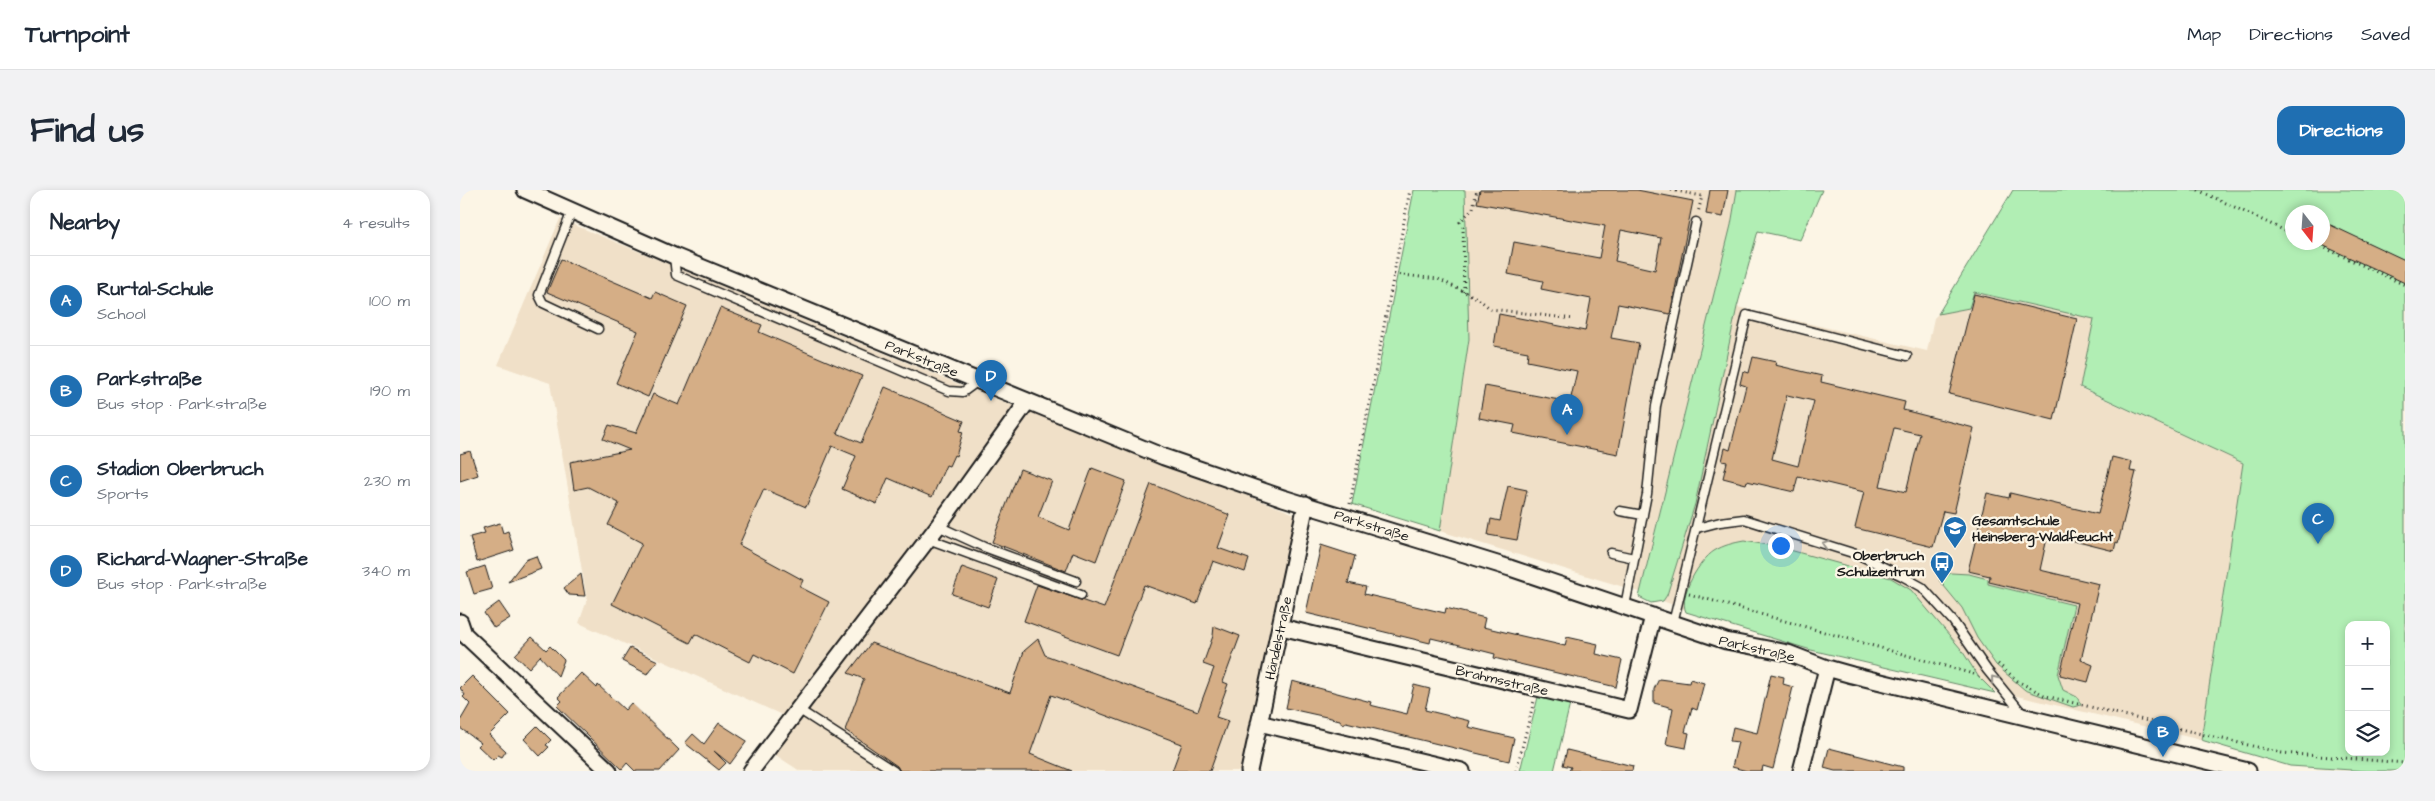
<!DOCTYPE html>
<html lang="en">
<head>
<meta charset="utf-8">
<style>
  :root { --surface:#fff; --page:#f2f2f3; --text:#1f2937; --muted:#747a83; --line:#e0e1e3; --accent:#1f6fb2 }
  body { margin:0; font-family:"Architects Daughter",sans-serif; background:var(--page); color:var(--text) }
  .controls { position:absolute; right:15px; bottom:15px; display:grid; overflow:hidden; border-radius:10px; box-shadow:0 2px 8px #0003 }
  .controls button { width:45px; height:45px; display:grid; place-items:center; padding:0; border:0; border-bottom:1px solid var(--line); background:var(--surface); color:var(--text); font:25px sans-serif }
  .compass { position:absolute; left:1825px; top:15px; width:45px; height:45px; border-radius:50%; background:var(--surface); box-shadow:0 2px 8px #0003; rotate:163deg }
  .you { position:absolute; left:1320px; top:355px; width:18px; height:18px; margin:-12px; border:4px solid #fff; border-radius:50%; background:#1a73e8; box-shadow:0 0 0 8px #1a73e833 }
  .badge { display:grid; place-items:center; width:32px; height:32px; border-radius:50%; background:var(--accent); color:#fff; font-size:16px; font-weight:700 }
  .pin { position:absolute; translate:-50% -41px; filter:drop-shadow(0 1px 2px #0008) }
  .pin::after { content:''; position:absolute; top:26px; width:18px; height:15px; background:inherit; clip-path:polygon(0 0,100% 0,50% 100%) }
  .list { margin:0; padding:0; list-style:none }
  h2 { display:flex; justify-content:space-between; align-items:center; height:65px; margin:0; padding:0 20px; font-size:21px }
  h2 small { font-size:16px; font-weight:400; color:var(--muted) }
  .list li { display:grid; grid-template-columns:32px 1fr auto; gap:15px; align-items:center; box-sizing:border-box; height:90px; padding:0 20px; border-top:1px solid var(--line) }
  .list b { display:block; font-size:19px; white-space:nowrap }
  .list p { margin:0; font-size:16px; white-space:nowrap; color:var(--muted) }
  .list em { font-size:16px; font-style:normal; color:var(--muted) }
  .icon { flex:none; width:28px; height:28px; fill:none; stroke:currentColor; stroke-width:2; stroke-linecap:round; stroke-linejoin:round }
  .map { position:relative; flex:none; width:1945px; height:581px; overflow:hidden; border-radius:15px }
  header { display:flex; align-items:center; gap:30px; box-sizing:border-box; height:70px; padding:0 25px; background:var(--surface); border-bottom:1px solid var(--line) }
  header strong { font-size:24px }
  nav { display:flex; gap:28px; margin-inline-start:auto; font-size:18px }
  .intro { display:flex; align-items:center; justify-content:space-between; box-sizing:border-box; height:120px; padding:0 30px }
  h1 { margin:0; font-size:35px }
  .button { padding:12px 22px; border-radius:15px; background:var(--accent); color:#fff; font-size:18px; font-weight:700 }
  main { display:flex; gap:30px; padding:0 30px }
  aside { flex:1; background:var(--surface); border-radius:15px; box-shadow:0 2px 8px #0003 }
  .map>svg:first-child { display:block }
  .built { fill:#f0e0c8 }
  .green { fill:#b1eeb4; stroke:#668568; fill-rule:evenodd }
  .building { fill:#d5ae86; stroke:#1c1c1c; fill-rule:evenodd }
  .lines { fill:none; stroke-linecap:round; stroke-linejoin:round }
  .service-casing { stroke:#1c1c1c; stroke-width:11 }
  .minor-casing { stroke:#1c1c1c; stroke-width:19 }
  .path { stroke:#1c1c1c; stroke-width:3; stroke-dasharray:1 4; stroke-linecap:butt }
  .service { stroke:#fcf5e5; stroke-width:8 }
  .minor { stroke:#fcf5e5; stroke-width:15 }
  .oneway { stroke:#97938b }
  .labels { text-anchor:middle; stroke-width:4.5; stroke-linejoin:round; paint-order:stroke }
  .street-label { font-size:14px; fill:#1c1c1c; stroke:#fcf5e5 }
  .poi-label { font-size:14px; font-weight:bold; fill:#1c1c1c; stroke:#fcf5e5; text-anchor:start }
</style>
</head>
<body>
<header>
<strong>Turnpoint</strong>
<nav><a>Map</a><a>Directions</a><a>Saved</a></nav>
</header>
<div class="intro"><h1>Find us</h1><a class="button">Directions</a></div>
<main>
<aside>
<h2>Nearby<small>4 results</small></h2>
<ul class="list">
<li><span class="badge">A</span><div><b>Rurtal-Schule</b><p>School</p></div><em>100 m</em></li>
<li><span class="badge">B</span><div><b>Parkstraße</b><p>Bus stop · Parkstraße</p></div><em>190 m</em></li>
<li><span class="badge">C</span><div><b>Stadion Oberbruch</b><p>Sports</p></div><em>230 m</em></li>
<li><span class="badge">D</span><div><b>Richard-Wagner-Straße</b><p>Bus stop · Parkstraße</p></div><em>340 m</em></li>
</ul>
</aside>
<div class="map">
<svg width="1945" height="581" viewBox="0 0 1945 581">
  <rect width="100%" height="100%" fill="#fcf5e5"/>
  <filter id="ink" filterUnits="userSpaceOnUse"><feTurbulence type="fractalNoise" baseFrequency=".02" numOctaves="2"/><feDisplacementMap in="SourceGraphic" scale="10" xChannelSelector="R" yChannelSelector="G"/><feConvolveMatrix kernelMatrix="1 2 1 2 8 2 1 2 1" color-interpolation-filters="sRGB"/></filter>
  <g filter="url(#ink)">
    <path class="built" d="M 1005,0 L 1277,0 L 1271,35 L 1180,402 L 980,341 L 1009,149 Z
      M 100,29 L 513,200 L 835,324 L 781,581 L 340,581 L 300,555 L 322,525 L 119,433 L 127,410 L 90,193 L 38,175 Z
      M 1513,102 L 1634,129 L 1620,198 L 1783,273 L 1741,550 L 1411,471 L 1233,423 L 1203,411 L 1207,405 L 1235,314 L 1277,117 L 1467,161 L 1474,128 L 1478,124 L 1509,118 Z"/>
    <path class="green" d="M 954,0 L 1005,0 L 1009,149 L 980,341 L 892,314 Z
      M 1277,0 L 1362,0 L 1340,50 L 1298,41 L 1277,117 L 1235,314 L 1207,405 L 1203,411 L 1191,413 L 1179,407 L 1271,35 Z
      M 1553,0 L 1945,0 L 1945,581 L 1907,581 L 1830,576 L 1741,550 L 1783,273 L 1620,197 L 1634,129 L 1514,102 L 1509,118 L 1478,124 ZM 1832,22 L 1862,22 L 1862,52 L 1832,52 ZM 1889,435 L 1926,435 L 1926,562 L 1889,562 Z
      M 1284,351 L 1319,357 L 1431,388 L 1451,400 L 1501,459 L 1518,486 L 1535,503 L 1351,460 L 1226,422 C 1218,405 1240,370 1254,361 C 1264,355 1273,353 1284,351 Z
      M 1491,383 L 1509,384 L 1528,389 L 1528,394 L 1614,415 L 1598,485 L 1603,500 L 1617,507 L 1621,515 L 1613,517 L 1565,500 L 1536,475 L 1517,448 L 1502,418 L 1479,390 Z
      M 1078,507 L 1110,514 L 1094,581 L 1060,581 Z"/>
    <path class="building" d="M 1020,0 L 1177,0 L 1233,11 L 1210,124 L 1158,114 L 1151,148 L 1179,153 L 1158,264 L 1053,243 L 1055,235 L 1019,228 L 1025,196 L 1110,212 L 1117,181 L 1067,171 L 1068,162 L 1034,156 L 1039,124 L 1125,141 L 1131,109 L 1081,99 L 1083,91 L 1048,84 L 1054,52 L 1139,68 L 1145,36 L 1017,13 ZM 1161,40 L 1201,48 L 1195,80 L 1155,71 Z
      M 1250,0 L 1268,0 L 1263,27 L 1246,24 Z
      M 1862,31 L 1945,70 L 1945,93 L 1862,55 Z
      M 101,69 L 192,108 L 195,102 L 227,116 L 188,207 L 156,193 L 178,141 L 87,102 Z
      M 1514,104 L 1617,129 L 1594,230 L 1489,204 Z
      M 260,118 L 302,135 L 299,142 L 402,186 L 377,243 L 401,253 L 425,197 L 504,231 L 500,241 L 503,242 L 496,266 L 494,265 L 489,276 L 486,275 L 472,307 L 428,288 L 417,314 L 382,299 L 396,266 L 372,256 L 346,317 L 304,299 L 279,355 L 343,390 L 340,397 L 369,412 L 333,484 L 294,464 L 290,472 L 235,444 L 230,453 L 152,414 L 182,353 L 148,335 L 159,313 L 128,297 L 114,300 L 110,272 L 170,260 L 143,249 L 149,235 L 176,243 L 193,204 L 219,215 Z
      M 1293,167 L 1316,172 L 1315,175 L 1362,186 L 1361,192 L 1445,212 L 1443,220 L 1514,238 L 1494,323 L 1483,321 L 1473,357 L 1395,338 L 1404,302 L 1338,286 L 1334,302 L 1287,291 L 1286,294 L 1263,288 L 1267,272 L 1262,271 L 1265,258 L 1270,260 L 1286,196 L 1280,194 L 1283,181 L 1289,183 ZM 1327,205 L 1354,211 L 1338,276 L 1312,269 ZM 1434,238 L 1460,244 L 1446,302 L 1420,296 Z
      M 10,261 L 18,285 L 0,291 L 0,264 Z
      M 1652,267 L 1672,272 L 1670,281 L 1676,282 L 1658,353 L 1656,352 L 1654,361 L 1598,347 L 1598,350 L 1587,348 L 1580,380 L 1639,394 L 1621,470 L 1633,475 L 1628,492 L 1600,485 L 1617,413 L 1529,392 L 1530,386 L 1508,381 L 1527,303 L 1549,308 L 1550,303 L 1638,324 Z
      M 632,278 L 666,291 L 636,371 L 613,362 L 606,381 L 532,352 L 560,279 L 592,291 L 578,327 L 609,340 Z
      M 691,294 L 770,325 L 758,358 L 789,369 L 785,382 L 753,371 L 737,414 L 684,395 L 657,465 L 564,431 L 577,395 L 644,418 Z
      M 1048,296 L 1067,300 L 1057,350 L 1028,345 L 1031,329 L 1040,331 Z
      M 40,333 L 43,343 L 48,341 L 54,360 L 17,372 L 10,347 L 25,343 L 23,338 Z
      M 861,355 L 895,366 L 888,393 L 906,397 L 904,404 L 985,423 L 986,418 L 1025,428 L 1023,437 L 1105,456 L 1107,447 L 1138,454 L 1136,464 L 1162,470 L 1156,497 L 1034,468 L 1035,464 L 992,453 L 971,448 L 970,453 L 846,423 Z
      M 76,366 L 81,379 L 48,392 L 65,370 Z
      M 25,376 L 32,399 L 14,404 L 7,382 Z
      M 502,377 L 538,390 L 528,417 L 492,404 Z
      M 121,384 L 125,406 L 109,405 L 104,398 Z
      M 39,412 L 50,428 L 34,438 L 24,423 Z
      M 754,436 L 780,446 L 763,492 L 768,494 L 756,527 L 768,531 L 750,581 L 712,581 L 722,554 L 591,505 L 570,564 L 612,581 L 440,581 L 437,576 L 385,540 L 404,489 L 388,483 L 411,453 L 550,503 L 564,461 L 578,449 L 585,465 L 738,521 L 754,478 L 743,474 L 753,446 Z
      M 72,447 L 86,460 L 90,456 L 104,470 L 98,486 L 80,466 L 81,465 L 69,478 L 55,465 Z
      M 170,458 L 198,471 L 187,484 L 162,471 Z
      M 121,483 L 137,498 L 138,495 L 165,520 L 171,513 L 219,560 L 200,581 L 175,581 L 167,573 L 162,579 L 97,516 L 102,511 L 98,507 Z
      M 1311,484 L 1324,487 L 1323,494 L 1333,497 L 1313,579 L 1303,576 L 1302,581 L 1287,581 L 1272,577 L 1278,552 L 1270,551 L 1273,537 L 1297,543 Z
      M 12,486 L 50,524 L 29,545 L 46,561 L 42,567 L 38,565 L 33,570 L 18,556 L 21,553 L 0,538 L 0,531 L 10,514 L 3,507 L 5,505 L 0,498 Z
      M 1199,489 L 1229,493 L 1230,489 L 1244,493 L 1237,520 L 1232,518 L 1225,542 L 1229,543 L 1226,558 L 1206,554 L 1213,518 L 1194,513 L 1194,499 Z
      M 832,491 L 911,512 L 910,515 L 947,524 L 954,495 L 970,499 L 965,520 L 1010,531 L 1008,537 L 1054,548 L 1049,571 L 886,532 L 882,534 L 880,530 L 826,518 Z
      M 259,533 L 287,551 L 270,574 L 254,561 L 266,573 L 259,580 L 225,553 L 233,544 L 244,554 Z
      M 77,536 L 91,550 L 86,555 L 89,557 L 80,566 L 64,549 Z
      M 1369,558 L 1443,577 L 1443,581 L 1375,581 L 1364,578 Z
      M 1107,560 L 1173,576 L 1172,581 L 1109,581 L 1111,577 L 1103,575 Z"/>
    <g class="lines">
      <g class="service-casing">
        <path id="service" d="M 112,21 L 79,105 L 83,113 L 138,139
          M 214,66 L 216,85 L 489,201 L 503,202 L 518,191
          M 1160,321 L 1183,325
          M 478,336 L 524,357 L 616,391
          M 1237,338 L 1260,332 L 1284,329 L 1399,365 L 1442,386 L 1462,397 L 1493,431 L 1527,480 L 1562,523
          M 468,349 L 621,405
          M 1151,363 L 1174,368
          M 1165,416 L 1187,304 L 1196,216 L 1236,32
          M 1213,433 L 1287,125 L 1447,166
          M 338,519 L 434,581"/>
      </g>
      <g class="minor-casing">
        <path id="minor" d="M 65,0 L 214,66 L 704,267 L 823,308 L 1050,378 L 1266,451 L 1328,463 L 1367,478 L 1392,485 L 1788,581
          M 0,432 L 4,444 L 149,581
          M 821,437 L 1169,520 L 1193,426
          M 799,533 L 1002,581
          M 291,581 L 478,336 L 567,212
          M 789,581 L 846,314
          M 1341,581 L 1367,478"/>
      </g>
      <path class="path" d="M 1211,0 L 1242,6 L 1238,23
        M 1738,0 L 1832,44
        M 1852,52 L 1945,95
        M 934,84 L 978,89 L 1017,108 L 1031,119 L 1114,129
        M 1004,102 L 1003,37 L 1000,32 L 1013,18 L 1017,0
        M 890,314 L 950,0
        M 1229,404 L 1517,485
        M 1538,474 L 1559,492 L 1586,506 L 1716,538 L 1822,563 L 1945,573
        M 1056,581 L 1074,511"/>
      <use href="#service" class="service"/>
      <use href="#minor" class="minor"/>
    </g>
    <defs><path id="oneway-chevron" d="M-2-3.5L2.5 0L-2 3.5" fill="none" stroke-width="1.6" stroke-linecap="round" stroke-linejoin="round" transform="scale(1.25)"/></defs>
    <g class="oneway">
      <use href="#oneway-chevron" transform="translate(1365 354) rotate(-162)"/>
      <use href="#oneway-chevron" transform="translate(1534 489) rotate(-129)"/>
    </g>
  </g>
  <defs>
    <g id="school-pin" transform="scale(1.25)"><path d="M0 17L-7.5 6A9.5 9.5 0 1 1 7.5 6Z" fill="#1f6fb2" stroke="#fcf5e5"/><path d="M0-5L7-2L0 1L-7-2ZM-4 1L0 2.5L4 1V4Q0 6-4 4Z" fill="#fff"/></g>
    <g id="bus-pin" transform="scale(1.25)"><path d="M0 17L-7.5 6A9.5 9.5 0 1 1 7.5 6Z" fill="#1f6fb2" stroke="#fcf5e5"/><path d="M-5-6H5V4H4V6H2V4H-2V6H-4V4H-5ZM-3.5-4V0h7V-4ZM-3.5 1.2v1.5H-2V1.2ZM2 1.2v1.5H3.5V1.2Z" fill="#fff"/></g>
  </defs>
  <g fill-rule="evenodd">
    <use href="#school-pin" x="1495" y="338"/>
    <use href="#bus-pin" x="1482" y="373"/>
  </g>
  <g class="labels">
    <g class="street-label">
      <text transform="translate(462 168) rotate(22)" y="5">Parkstraße</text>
      <text transform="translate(912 335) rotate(17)" y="5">Parkstraße</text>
      <text transform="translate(818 448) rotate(-78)" y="5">Händelstraße</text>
      <text transform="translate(1297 458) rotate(13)" y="5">Parkstraße</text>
      <text transform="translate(1042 490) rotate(13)" y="5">Brahmsstraße</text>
    </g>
    <g class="poi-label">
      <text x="1512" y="335">Gesamtschule<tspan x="1512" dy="16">Heinsberg-Waldfeucht</tspan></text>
      <text x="1464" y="370" text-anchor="end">Oberbruch<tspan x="1464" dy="16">Schulzentrum</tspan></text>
    </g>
  </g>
</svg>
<div class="controls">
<button>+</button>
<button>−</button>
<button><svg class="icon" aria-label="layers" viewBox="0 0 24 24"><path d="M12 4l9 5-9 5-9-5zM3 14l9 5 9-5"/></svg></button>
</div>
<svg class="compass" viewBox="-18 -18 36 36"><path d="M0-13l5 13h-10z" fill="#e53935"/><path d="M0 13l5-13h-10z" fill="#747a83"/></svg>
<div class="you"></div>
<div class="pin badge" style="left:1107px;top:245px">A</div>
<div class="pin badge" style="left:1703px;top:567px">B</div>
<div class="pin badge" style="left:1858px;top:354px">C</div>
<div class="pin badge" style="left:531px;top:211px">D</div>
</div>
</main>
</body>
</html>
